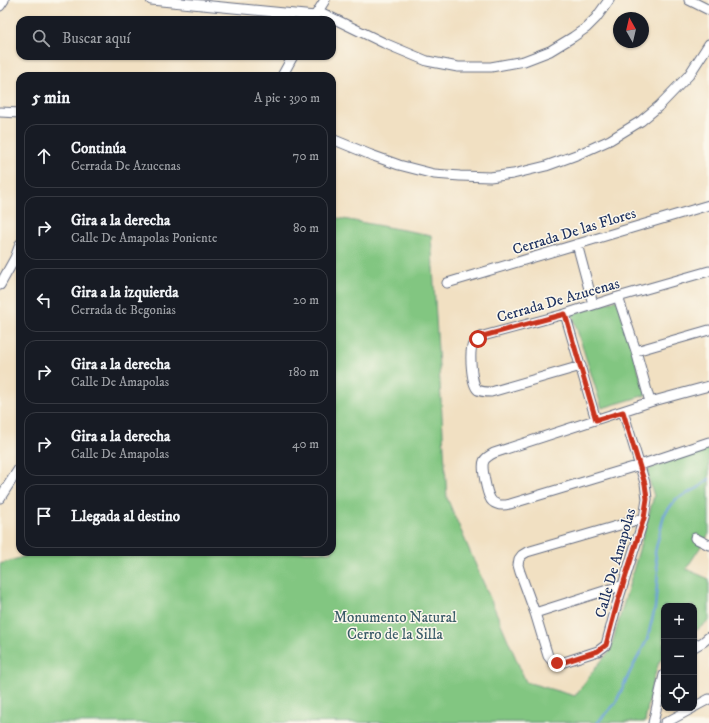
<!DOCTYPE html>
<html lang="es">
<head>
<meta charset="utf-8">
<style>
  :root { --surface:#171b24; --page:#242831; --text:#f1f3f6; --muted:#9ea1a6; --line:#363941 }
  body { margin:0; font-family:"IM FELL DW Pica",serif; background:var(--page); color:var(--text) }
  .controls { position:absolute; right:12px; bottom:12px; display:grid; overflow:hidden; border-radius:8px; box-shadow:0 1px 3px #0004 }
  .controls button { width:36px; height:36px; display:grid; place-items:center; padding:0; border:0; border-bottom:1px solid var(--line); background:var(--surface); color:var(--text); font:20px sans-serif }
  .compass { position:absolute; left:613px; top:12px; width:36px; height:36px; border-radius:50%; background:var(--surface); box-shadow:0 1px 3px #0004; rotate:352deg }
  .stop { position:absolute; width:12px; height:12px; margin:-9px; border:3px solid #c8321e; border-radius:50%; background:#fff }
  .stop.end { background:#c8321e; border-color:#fff; box-shadow:0 1px 4px #0008 }
  .list { margin:0; padding:0; list-style:none }
  h2 { display:flex; justify-content:space-between; align-items:center; height:52px; margin:0; padding:0 16px; font-size:17px }
  h2 small { font-size:13px; font-weight:400; color:var(--muted) }
  .list li { display:grid; grid-template-columns:26px 1fr auto; gap:12px; align-items:center; box-sizing:border-box; height:64px; margin:0 8px 8px; padding:0 8px; border:1px solid var(--line); border-radius:12px }
  .list b { display:block; font-size:15px; white-space:nowrap }
  .list p { margin:0; font-size:13px; white-space:nowrap; color:var(--muted) }
  .list em { font-size:13px; font-style:normal; color:var(--muted) }
  .icon { flex:none; width:22px; height:22px; fill:none; stroke:currentColor; stroke-width:2; stroke-linecap:round; stroke-linejoin:round }
  .map { position:relative; flex:none; width:709px; height:723px; overflow:hidden }
  .search { position:absolute; background:var(--surface); box-shadow:0 1px 3px #0004; left:16px; top:16px; width:320px; height:44px; display:flex; align-items:center; gap:10px; box-sizing:border-box; padding:0 14px; border-radius:12px; color:var(--muted); font-size:15px }
  .panel { position:absolute; background:var(--surface); box-shadow:0 1px 3px #0004; left:16px; top:72px; width:320px; height:484px; border-radius:12px }
  .map>svg:first-child { display:block }
  .green { fill:#82c681; stroke:#4e7a70 }
  .lines { fill:none; stroke-linecap:round; stroke-linejoin:round }
  .stream { stroke:#6ea2da; stroke-width:2.5 }
  .street-casing { stroke:#666d81; stroke-width:11 }
  .street { stroke:#fff; stroke-width:9 }
  .route { stroke:#c8321e; stroke-width:5 }
  .labels { text-anchor:middle; stroke-width:3; stroke-linejoin:round; paint-order:stroke }
  .street-label { font-size:15px; fill:#1b2f5e; stroke:#fbf7ec }
  .park-label { font-size:15px; fill:#3a5c68; stroke:#fbf7ec }
</style>
</head>
<body>
<div class="map">
<svg width="709" height="723" viewBox="0 0 709 723">
  <rect width="100%" height="100%" fill="#fbf7ec"/>
  <filter id="ink" filterUnits="userSpaceOnUse"><feTurbulence type="fractalNoise" baseFrequency=".025" numOctaves="2"/><feDisplacementMap in="SourceGraphic" scale="8" xChannelSelector="R" yChannelSelector="G"/><feConvolveMatrix kernelMatrix="1 2 1 2 8 2 1 2 1" color-interpolation-filters="sRGB"/></filter>
  <filter id="wash" filterUnits="userSpaceOnUse"><feTurbulence type="fractalNoise" baseFrequency=".012" numOctaves="4" result="noise"/><feDisplacementMap in="SourceGraphic" scale="16" xChannelSelector="R" yChannelSelector="G"/><feGaussianBlur stdDeviation="0.9" result="paint"/><feColorMatrix in="noise" values="0 0 0 0 0 0 0 0 0 0 0 0 0 0 0 0 0 1.4 0 .05"/><feComposite in="paint" operator="in"/></filter>
  <g filter="url(#wash)">
    <rect width="100%" height="100%" fill="#f1e0c2"/>
    <path class="green" d="M 332,217 L 431,235 L 447,498 L 526,682 L 575,696 L 596,667 L 610,651 L 630,582 L 654,496 L 646,470 L 709,446 L 709,534 L 686,569 L 709,579 L 709,621 L 694,632 L 694,606 L 664,606 L 664,656 L 659,662 L 652,684 L 645,722 L 0,723 L 0,564 L 29,555 L 31,552 L 332,552 Z
      M 617,300 L 646,395 L 602,408 L 572,314 Z"/>
    <g class="lines">
      <path class="stream" d="M 597,723 L 615,704 L 630,672 L 647,640 L 655,608 L 658,572 L 655,552 L 664,515 L 676,499 L 698,488 L 709,479"/>
    </g>
  </g>
  <g filter="url(#ink)">
    <g class="lines">
      <g class="street-casing">
        <path id="street" d="M 151,0 L 315,16
          M 689,0 L 709,10
          M 0,6 L 4,0
          M 318,11 L 384,43 L 427,61 L 458,67 L 491,67 L 524,61 L 550,51 L 573,37 L 586,28 L 596,18 L 609,0
          M 315,16 L 325,0
          M 282,76 L 293,56
          M 0,112 L 20,113
          M 332,139 L 371,155 L 399,165 L 434,174 L 460,176 L 490,177 L 513,174 L 546,166 L 579,154 L 610,140 L 641,121 L 659,106 L 689,75 L 709,44
          M 577,244 L 593,304
          M 447,283 L 709,205
          M 0,285 L 15,258 L 20,244
          M 618,297 L 636,351 L 650,402
          M 565,314 L 596,420
          M 636,351 L 709,330
          M 581,366 L 491,392 C 487,392 482,392 478,390 C 471,385 469,351 473,344 C 476,340 479,338 483,336 L 565,314 L 618,297 L 709,271
          M 709,386 L 650,402 L 494,453 C 490,455 486,457 484,461 C 481,467 487,493 490,498 C 491,501 494,503 497,504 C 501,506 506,505 510,504 L 640,465 L 709,442
          M 623,411 L 645,483 L 647,499 L 644,518 L 617,604 L 606,645 L 598,651 L 561,663 L 553,662 L 548,656 L 535,613 L 520,572 L 518,565 L 519,559 L 522,555 L 527,552 L 644,518
          M 0,498 L 20,467
          M 695,538 L 709,545
          M 535,613 L 623,585
          M 694,647 L 703,642 L 709,637
          M 694,707 L 709,699
          M 653,723 L 664,675
          M 665,723 L 693,708"/>
      </g>
      <use href="#street" class="street"/>
    </g>
  </g>
  <g class="lines" filter="url(#ink)">
    <path class="route" d="M 478,339 L 483,336 L 565,314 L 596,420 L 623,412 L 645,484 L 647,499 L 644,518 L 617,604 L 606,645 L 598,651 L 561,663 L 557,663"/>
  </g>
  <g class="labels">
    <g class="street-label">
      <text transform="translate(574 231) rotate(-17)" y="5">Cerrada De las Flores</text>
      <text transform="translate(558 300) rotate(-16)" y="5">Cerrada De Azucenas</text>
      <text transform="translate(615 563) rotate(-74)" y="5">Calle De Amapolas</text>
    </g>
    <g class="park-label">
      <text x="395" y="622">Monumento Natural<tspan x="395" dy="17">Cerro de la Silla</tspan></text>
    </g>
  </g>
</svg>
<div class="controls">
<button>+</button>
<button>−</button>
<button><svg class="icon" aria-label="locate" viewBox="0 0 24 24"><circle cx="12" cy="12" r="6"/><path d="M12 2v4M12 18v4M2 12h4M18 12h4"/></svg></button>
</div>
<svg class="compass" viewBox="-18 -18 36 36"><path d="M0-13l5 13h-10z" fill="#e53935"/><path d="M0 13l5-13h-10z" fill="#9ea1a6"/></svg>
<div class="stop" style="left:478px;top:339px"></div>
<div class="stop end" style="left:557px;top:663px"></div>
<div class="search"><svg class="icon" aria-label="search" viewBox="0 0 24 24"><circle cx="10" cy="10" r="6"/><path d="M15 15l6 6"/></svg>Buscar aquí</div>
<section class="panel">
<h2>5 min<small>A pie · 390 m</small></h2>
<ul class="list">
<li><svg class="icon" aria-label="ahead" viewBox="0 0 24 24"><path d="M12 20V5M6 11l6-6 6 6"/></svg><div><b>Continúa</b><p>Cerrada De Azucenas</p></div><em>70 m</em></li>
<li><svg class="icon" aria-label="right" viewBox="0 0 24 24"><path d="M7 20v-9h11M14 6l5 5-5 5"/></svg><div><b>Gira a la derecha</b><p>Calle De Amapolas Poniente</p></div><em>80 m</em></li>
<li><svg class="icon" aria-label="left" viewBox="0 0 24 24"><path d="M17 20v-9H6M10 6l-5 5 5 5"/></svg><div><b>Gira a la izquierda</b><p>Cerrada de Begonias</p></div><em>20 m</em></li>
<li><svg class="icon" aria-label="right" viewBox="0 0 24 24"><path d="M7 20v-9h11M14 6l5 5-5 5"/></svg><div><b>Gira a la derecha</b><p>Calle De Amapolas</p></div><em>180 m</em></li>
<li><svg class="icon" aria-label="right" viewBox="0 0 24 24"><path d="M7 20v-9h11M14 6l5 5-5 5"/></svg><div><b>Gira a la derecha</b><p>Calle De Amapolas</p></div><em>40 m</em></li>
<li><svg class="icon" aria-label="arrive" viewBox="0 0 24 24"><path d="M6 21V4h12l-3 4 3 4H6"/></svg><div><b>Llegada al destino</b></div></li>
</ul>
</section>
</div>
</body>
</html>
